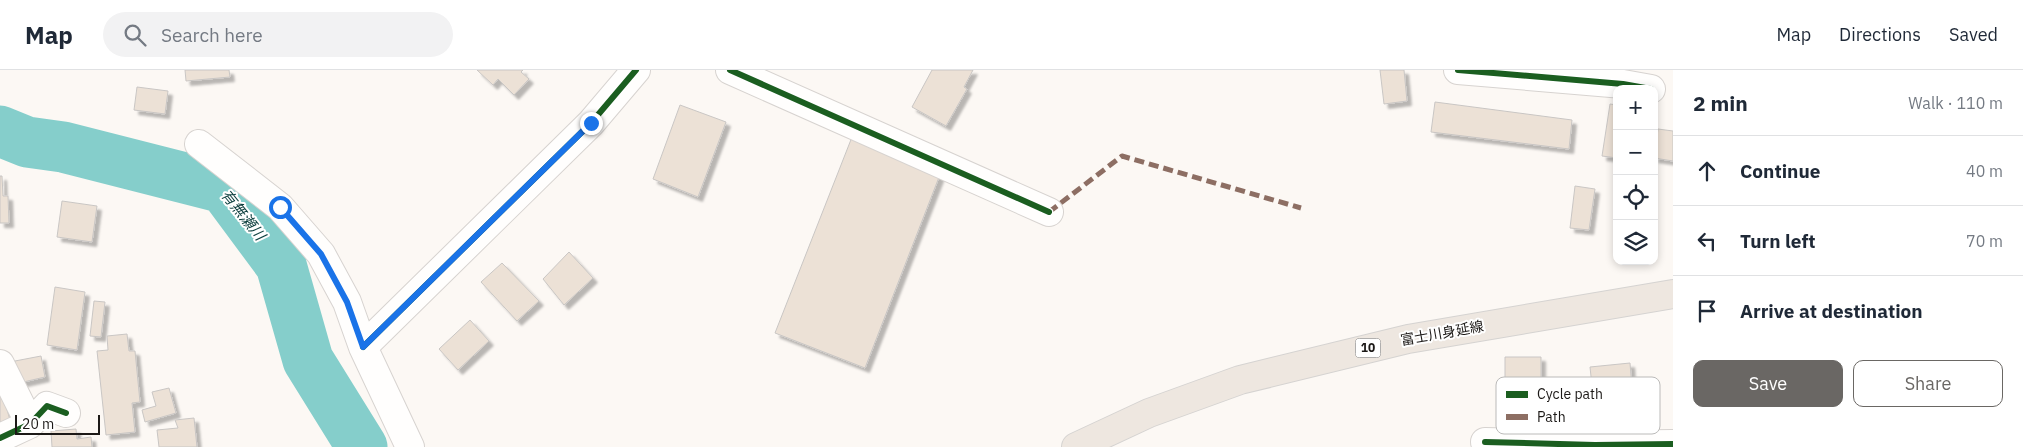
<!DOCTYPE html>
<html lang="en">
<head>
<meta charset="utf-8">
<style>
  :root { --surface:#fff; --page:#f2f2f3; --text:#1f2937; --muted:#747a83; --line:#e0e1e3; --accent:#6a6764 }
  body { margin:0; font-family:"IBM Plex Sans","Noto Sans JP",sans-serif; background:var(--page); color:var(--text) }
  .controls { position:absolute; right:15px; top:15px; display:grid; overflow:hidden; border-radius:10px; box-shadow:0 2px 8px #0003 }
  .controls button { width:45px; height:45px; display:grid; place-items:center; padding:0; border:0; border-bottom:1px solid var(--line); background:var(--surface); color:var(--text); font:25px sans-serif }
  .scale { position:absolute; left:15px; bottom:12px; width:85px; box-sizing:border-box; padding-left:5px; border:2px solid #1c1917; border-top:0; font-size:14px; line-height:18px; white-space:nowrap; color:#1c1917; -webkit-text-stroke:4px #fff; paint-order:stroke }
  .stop { position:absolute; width:15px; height:15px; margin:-11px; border:4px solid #1a73e8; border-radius:50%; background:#fff }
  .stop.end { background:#1a73e8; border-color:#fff; box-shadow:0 1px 5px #0008 }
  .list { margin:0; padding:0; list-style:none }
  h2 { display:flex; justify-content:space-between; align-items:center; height:65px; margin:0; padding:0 20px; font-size:21px }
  h2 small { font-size:16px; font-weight:400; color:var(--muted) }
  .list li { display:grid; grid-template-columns:32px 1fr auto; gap:15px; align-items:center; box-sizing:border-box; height:70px; padding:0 20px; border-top:1px solid var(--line) }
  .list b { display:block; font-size:19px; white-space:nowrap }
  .list em { font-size:16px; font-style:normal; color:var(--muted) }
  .actions { display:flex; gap:10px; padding:15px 20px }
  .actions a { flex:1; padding:11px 0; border:1px solid var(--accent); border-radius:10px; text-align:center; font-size:18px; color:var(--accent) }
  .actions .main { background:var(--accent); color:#fff }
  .icon { flex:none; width:28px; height:28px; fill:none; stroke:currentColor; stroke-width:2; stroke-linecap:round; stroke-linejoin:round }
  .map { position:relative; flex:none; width:1673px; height:377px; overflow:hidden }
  header { display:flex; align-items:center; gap:30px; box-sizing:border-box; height:70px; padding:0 25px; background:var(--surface); border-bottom:1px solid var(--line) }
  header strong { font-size:24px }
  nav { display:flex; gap:28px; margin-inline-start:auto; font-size:18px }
  .search { width:350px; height:45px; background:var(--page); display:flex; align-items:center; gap:12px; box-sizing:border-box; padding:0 18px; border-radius:28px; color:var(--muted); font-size:19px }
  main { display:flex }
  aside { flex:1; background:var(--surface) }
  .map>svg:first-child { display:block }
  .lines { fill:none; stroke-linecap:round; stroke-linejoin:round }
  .river { stroke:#85cecb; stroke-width:51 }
  .building { fill:#ece1d6; stroke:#c9c6c4; filter:url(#shadow) }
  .minor-casing { stroke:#d7d3d0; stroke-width:30 }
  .major-casing { stroke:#d5d3d1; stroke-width:30 }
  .minor { stroke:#fffefd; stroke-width:28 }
  .major { stroke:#eee7e0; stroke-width:28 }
  .quiet { stroke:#8d6e63; stroke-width:5; stroke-dasharray:10 5; stroke-linecap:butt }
  .cycleway-casing { stroke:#fff; stroke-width:9 }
  .cycleway { stroke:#1b5e20; stroke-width:6 }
  .route { stroke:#1a73e8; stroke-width:6 }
  .labels { text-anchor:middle; stroke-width:4; stroke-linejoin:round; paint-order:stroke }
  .shield { fill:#fff; stroke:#605e5d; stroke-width:1 }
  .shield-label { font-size:12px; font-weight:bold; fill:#1c1917 }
  .street-label { font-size:14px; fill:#1c1917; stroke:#fff }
  .water-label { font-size:15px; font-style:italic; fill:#0d3f3e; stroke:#fff }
  .key { fill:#fff; stroke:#bbbab9; stroke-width:1 }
  .key-label { font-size:14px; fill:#1c1917 }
</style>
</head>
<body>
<header>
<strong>Map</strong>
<div class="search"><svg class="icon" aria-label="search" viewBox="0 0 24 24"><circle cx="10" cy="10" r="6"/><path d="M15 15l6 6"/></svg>Search here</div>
<nav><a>Map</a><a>Directions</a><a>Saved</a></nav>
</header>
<main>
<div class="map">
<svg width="1673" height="377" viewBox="0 0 1673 377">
  <defs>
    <filter id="shadow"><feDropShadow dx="4.5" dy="4.5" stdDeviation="1" flood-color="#0004"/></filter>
  </defs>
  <rect width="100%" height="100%" fill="#fcf8f4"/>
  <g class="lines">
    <path class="river" d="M 0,61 L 27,72 L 63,77 L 224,118 L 281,195 L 308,290 L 362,377"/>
  </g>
  <path class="building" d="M 185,0 L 229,0 L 230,7 L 186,11 Z
    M 477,0 L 523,0 L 521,2 L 529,9 L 514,25 L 498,9 L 493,15 Z
    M 932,0 L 973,0 L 964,17 L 967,19 L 946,56 L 912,37 Z
    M 1380,0 L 1404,0 L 1407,31 L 1384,34 Z
    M 137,17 L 168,21 L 165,44 L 134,40 Z
    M 1435,32 L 1572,50 L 1569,79 L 1431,62 Z
    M 1610,34 L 1617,35 L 1617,88 L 1602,86 Z
    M 680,35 L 726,52 L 698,127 L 653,109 Z
    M 1658,59 L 1673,61 L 1673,91 L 1654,88 Z
    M 852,67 L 941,102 L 865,298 L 775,263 Z
    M 0,106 L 2,106 L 3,126 L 8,126 L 9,153 L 0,153 Z
    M 1575,116 L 1595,119 L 1589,160 L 1570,158 Z
    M 62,131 L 97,136 L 92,172 L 57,167 Z
    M 569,182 L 593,208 L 564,235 L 543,209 Z
    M 502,193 L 539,231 L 517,251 L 481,212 Z
    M 55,217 L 85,222 L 77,280 L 47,275 Z
    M 94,231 L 105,232 L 101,267 L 90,266 Z
    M 470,250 L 489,271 L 458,300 L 439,279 Z
    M 127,264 L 129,281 L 135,281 L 140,332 L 132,333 L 135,362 L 106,365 L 97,281 L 108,280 L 107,266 Z
    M 41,286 L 45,307 L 19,313 L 15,291 Z
    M 1505,287 L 1541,287 L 1541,337 L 1505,337 Z
    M 1630,293 L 1633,331 L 1594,335 L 1590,297 Z
    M 0,315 L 10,350 L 0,352 Z
    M 169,318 L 176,343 L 145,352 L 142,340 L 156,336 L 152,322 Z
    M 194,348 L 197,377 L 159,377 L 157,360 L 178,358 L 175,350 Z
    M 76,359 L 77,369 L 91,367 L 92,377 L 52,377 L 51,361 Z"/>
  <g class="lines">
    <g class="minor-casing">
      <path id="minor" d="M 730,0 L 1049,142
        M 1458,0 L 1623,14 L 1651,19
        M 199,74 L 280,137 L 321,184 L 347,232 L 363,277 L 410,377
        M 363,277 L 591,53 L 636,0
        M 0,294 L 30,354
        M 0,368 L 30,354 L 47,336 L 66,343
        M 1485,372 L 1595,375 L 1673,374"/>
    </g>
    <g class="major-casing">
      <path id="major" d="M 1076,377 L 1149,343 L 1240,310 L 1408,269 L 1673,224"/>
    </g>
    <use href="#minor" class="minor"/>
    <use href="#major" class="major"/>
    <path class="quiet" d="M 1049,142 L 1122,86 L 1301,138"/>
    <g class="cycleway-casing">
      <path id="cycleway" d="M 730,0 L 1049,142
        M 1458,0 L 1623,14 L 1651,19
        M 363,277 L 591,53 L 636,0
        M 0,368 L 30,354 L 47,336 L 66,343
        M 1485,372 L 1595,375 L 1673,374"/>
    </g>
    <use href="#cycleway" class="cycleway"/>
  </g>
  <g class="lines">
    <path class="route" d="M 280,137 L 321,184 L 347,232 L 363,277 L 591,53"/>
  </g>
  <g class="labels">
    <rect class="shield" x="1355.5" y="268.5" width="25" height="19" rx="4"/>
    <g class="shield-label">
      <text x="1368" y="282">10</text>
    </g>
    <g class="street-label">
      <text transform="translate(1442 263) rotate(-10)" y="5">富士川身延線</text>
    </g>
    <g class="water-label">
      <text transform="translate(243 145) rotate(51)" y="5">有無瀬川</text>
    </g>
  </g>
  <rect x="1496" y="307" width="164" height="57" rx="8" class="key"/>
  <rect x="1506" y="321" width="22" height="7" fill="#1b5e20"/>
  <rect x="1506" y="344" width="22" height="6" fill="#8d6e63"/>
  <g class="key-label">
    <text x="1537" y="329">Cycle path</text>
    <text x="1537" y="352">Path</text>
  </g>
</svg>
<div class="controls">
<button>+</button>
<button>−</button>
<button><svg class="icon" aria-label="locate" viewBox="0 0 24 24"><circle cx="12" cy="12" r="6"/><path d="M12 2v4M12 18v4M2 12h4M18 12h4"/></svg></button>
<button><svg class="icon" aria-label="layers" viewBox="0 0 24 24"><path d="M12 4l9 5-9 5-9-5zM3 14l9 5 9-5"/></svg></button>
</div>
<div class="scale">20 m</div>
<div class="stop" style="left:280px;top:137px"></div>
<div class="stop end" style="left:591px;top:53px"></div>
</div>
<aside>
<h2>2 min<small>Walk · 110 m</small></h2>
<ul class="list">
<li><svg class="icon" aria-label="ahead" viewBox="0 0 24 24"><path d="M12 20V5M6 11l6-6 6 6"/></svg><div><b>Continue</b></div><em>40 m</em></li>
<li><svg class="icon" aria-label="left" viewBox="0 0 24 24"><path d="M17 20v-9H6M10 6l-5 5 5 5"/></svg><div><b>Turn left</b></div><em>70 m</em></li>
<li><svg class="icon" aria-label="arrive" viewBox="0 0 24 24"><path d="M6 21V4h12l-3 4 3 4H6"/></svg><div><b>Arrive at destination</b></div></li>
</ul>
<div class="actions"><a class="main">Save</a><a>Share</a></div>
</aside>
</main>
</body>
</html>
